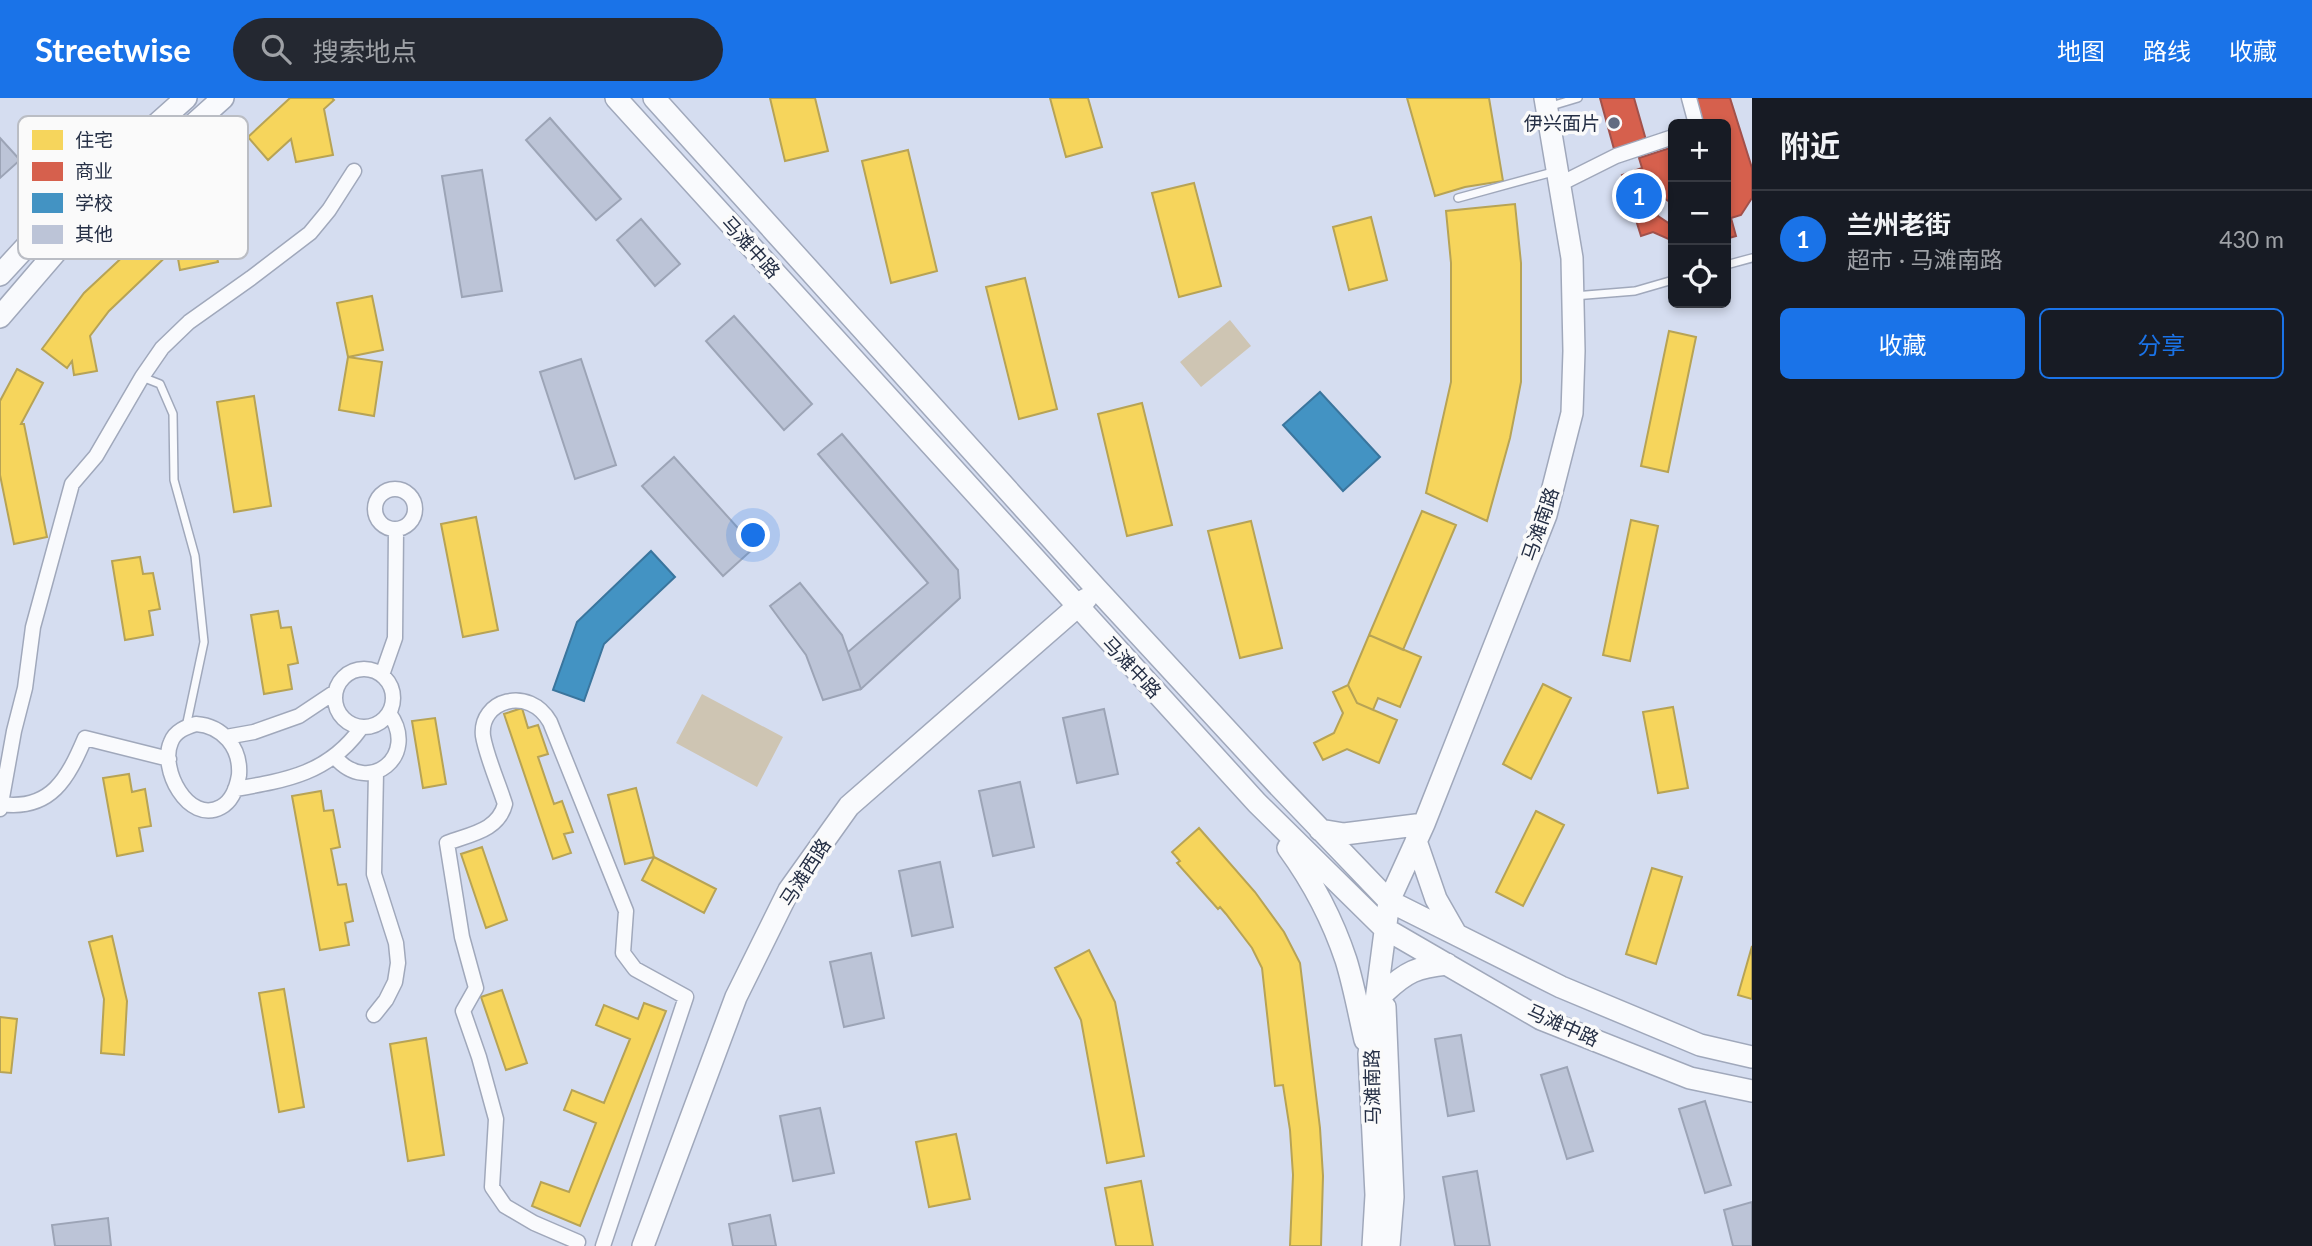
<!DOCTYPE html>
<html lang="zh">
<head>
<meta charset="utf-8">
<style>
  :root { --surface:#171b24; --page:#242831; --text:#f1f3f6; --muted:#9ea1a6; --line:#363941; --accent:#1a73e8 }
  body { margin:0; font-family:Lato,"Noto Sans SC",sans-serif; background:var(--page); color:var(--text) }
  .controls { position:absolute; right:21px; top:21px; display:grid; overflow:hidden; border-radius:10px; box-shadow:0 4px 10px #0003 }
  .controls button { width:63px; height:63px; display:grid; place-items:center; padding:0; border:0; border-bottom:2px solid var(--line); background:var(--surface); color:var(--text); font:35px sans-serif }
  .you { position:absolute; left:754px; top:438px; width:24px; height:24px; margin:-18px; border:5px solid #fff; border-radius:50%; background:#1a73e8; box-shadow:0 0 0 10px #1a73e833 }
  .badge { display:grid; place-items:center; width:46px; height:46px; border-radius:50%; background:var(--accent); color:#fff; font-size:23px; font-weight:700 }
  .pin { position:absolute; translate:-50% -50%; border:4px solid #fff; box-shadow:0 2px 7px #0006 }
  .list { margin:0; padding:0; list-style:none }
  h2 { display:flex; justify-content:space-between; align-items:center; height:91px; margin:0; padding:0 28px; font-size:30px }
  h2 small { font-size:23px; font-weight:400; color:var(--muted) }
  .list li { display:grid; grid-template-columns:46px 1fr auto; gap:21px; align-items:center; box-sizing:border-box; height:98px; padding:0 28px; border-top:2px solid var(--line) }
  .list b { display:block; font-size:26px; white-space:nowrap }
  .list p { margin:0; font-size:23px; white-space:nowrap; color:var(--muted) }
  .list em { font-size:23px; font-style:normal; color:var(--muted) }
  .actions { display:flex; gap:14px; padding:21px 28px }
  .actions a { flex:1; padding:16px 0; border:2px solid var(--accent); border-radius:10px; text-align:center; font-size:24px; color:var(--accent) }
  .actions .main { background:var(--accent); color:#fff }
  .icon { flex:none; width:38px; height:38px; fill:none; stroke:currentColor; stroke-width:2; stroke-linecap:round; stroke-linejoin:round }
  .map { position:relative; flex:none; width:1752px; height:1148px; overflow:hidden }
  header { display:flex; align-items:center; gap:42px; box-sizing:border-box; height:98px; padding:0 35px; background:var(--accent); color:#fff }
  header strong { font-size:33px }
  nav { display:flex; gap:38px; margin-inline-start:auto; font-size:24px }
  .search { width:490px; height:63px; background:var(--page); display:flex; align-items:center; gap:18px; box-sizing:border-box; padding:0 24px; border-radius:38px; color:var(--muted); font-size:26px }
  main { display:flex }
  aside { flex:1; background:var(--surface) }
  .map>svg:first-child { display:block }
  .green { fill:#cec5b3 }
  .homes { fill:#f6d55c; stroke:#b7a355; stroke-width:2 }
  .shops { fill:#d6604d; stroke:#a1514b; stroke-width:2 }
  .schools { fill:#4393c3; stroke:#3a759d; stroke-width:2 }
  .building { fill:#bcc4d7; stroke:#9ca4b6; stroke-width:2 }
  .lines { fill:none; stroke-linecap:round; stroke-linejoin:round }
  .lane-casing { stroke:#a0a8bb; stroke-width:10 }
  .street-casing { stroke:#a0a8bb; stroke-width:17 }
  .secondary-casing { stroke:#a0a8bb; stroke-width:24 }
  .lane { stroke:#f9fafd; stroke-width:7 }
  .street { stroke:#f9fafd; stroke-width:14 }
  .secondary { stroke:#f9fafd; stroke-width:21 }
  .poi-dot { fill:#636c81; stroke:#fafafa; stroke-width:2.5 }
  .labels { text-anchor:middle; stroke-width:7; stroke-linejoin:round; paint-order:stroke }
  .poi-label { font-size:19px; fill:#252f45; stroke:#fafafa; text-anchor:end }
  .street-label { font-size:19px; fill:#252f45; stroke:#fafafa }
  .key { fill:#fafafa; stroke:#babdc4; stroke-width:2 }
  .key-label { font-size:19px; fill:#252f45 }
</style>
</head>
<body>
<header>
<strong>Streetwise</strong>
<div class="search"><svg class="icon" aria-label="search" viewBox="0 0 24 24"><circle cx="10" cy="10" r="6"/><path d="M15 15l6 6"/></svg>搜索地点</div>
<nav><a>地图</a><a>路线</a><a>收藏</a></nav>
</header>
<main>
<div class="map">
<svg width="1752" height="1148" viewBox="0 0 1752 1148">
  <rect width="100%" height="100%" fill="#d5ddf0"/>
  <path class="green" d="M 1230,222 L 1251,248 L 1201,289 L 1180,264 Z
    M 702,596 L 783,639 L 757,689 L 676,645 Z"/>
  <path class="homes" d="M 290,0 L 332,0 L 334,2 L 324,11 L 333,57 L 296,64 L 291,41 L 268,62 L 248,39 Z
    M 770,0 L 815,0 L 828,53 L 785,63 Z
    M 1050,0 L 1088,0 L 1102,49 L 1066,59 Z
    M 1407,0 L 1489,0 L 1503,83 L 1465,89 L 1435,98 Z
    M 908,52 L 937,173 L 891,185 L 862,63 Z
    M 222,66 L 242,88 L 208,119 L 218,164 L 180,172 L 176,149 L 109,213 L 90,238 L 97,273 L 74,277 L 72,263 L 67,270 L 42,251 L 84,195 Z
    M 1194,85 L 1221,188 L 1179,199 L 1152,95 Z
    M 1515,106 L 1521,165 L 1521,284 L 1510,340 L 1487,423 L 1426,395 L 1451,284 L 1451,165 L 1446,113 Z
    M 1371,119 L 1387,182 L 1349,192 L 1333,129 Z
    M 1025,180 L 1057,311 L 1019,321 L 986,189 Z
    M 372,198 L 383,252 L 348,259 L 337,205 Z
    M 1669,233 L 1696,239 L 1668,374 L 1641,368 Z
    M 348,259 L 382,264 L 374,318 L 339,312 Z
    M 17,271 L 43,285 L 21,326 L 24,326 L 47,439 L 14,446 L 0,377 L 0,303 Z
    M 254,298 L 271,408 L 234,414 L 217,304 Z
    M 1142,305 L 1172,427 L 1127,438 L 1098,316 Z
    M 1422,413 L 1456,427 L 1403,552 L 1369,537 Z
    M 476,419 L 498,532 L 463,539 L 441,426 Z
    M 1631,422 L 1658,428 L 1630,563 L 1603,557 Z
    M 1251,423 L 1282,550 L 1240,560 L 1208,433 Z
    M 140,459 L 143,476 L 153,475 L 160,511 L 149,513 L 153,537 L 125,542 L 112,463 Z
    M 278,513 L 281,530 L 291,529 L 298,565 L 288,567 L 292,591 L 264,596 L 251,517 Z
    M 1369,537 L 1421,559 L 1400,609 L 1378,600 L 1373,612 L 1357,605 L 1348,587 Z
    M 1543,586 L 1571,600 L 1531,681 L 1503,666 Z
    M 1348,587 L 1357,605 L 1397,622 L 1379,665 L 1347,651 L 1323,662 L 1314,645 L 1334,635 L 1343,615 L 1333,594 Z
    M 1673,609 L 1688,690 L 1658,695 L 1643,614 Z
    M 522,610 L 528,630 L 538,627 L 548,656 L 538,659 L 554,706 L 562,703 L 573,734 L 564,736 L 571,755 L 553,761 L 504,616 Z
    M 435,620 L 446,686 L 423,690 L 412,623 Z
    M 129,676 L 132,694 L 145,691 L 151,728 L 139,730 L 143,753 L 117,758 L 103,680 Z
    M 636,690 L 654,759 L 625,766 L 608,697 Z
    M 321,693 L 324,713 L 333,712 L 340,749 L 331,751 L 338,787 L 346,786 L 353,823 L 345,825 L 349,847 L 320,852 L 292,698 Z
    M 1536,713 L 1564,727 L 1523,808 L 1496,794 Z
    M 1199,730 L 1255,794 L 1284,834 L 1300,865 L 1320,1030 L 1323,1078 L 1321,1148 L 1290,1148 L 1293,1077 L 1290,1032 L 1283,987 L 1275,988 L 1262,870 L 1252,850 L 1226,816 L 1220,809 L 1218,811 L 1177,765 L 1180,763 L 1172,754 Z
    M 482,749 L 507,822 L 486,830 L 461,756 Z
    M 654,759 L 716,791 L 704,815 L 642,782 Z
    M 1652,770 L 1682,779 L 1656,866 L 1626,856 Z
    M 112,838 L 127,903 L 124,957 L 101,955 L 104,901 L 89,844 Z
    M 1752,848 L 1752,901 L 1738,897 Z
    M 1089,852 L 1115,904 L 1144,1058 L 1107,1065 L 1081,922 L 1055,870 Z
    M 284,891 L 304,1009 L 279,1014 L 259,895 Z
    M 502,892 L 527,965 L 506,972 L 481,899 Z
    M 644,905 L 666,913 L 580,1128 L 532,1108 L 541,1084 L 569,1094 L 596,1025 L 564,1012 L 572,992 L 604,1005 L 630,941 L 596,927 L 604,907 L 638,921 Z
    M 0,919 L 17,921 L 11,975 L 0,974 Z
    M 426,940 L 444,1057 L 408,1063 L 390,946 Z
    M 956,1036 L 970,1101 L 929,1109 L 916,1044 Z
    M 1141,1083 L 1153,1148 L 1116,1148 L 1105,1090 Z"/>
  <path class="shops" d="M 1600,0 L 1634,0 L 1646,42 L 1614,51 Z
    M 1695,0 L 1730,0 L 1752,70 L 1752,100 L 1741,117 L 1731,120 L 1736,138 L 1726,141 L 1726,26 L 1704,26 Z
    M 1673,49 L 1673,106 L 1659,97 L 1656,88 L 1650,90 L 1658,118 L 1673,128 L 1673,143 L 1653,134 L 1641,138 L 1622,77 L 1642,70 L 1639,60 Z"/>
  <path class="schools" d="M 1320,294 L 1380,359 L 1343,393 L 1283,327 Z
    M 651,453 L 675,479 L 604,546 L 584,603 L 553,592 L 577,524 Z"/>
  <path class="building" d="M 550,20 L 621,101 L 596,122 L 526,42 Z
    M 0,40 L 20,62 L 0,80 Z
    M 482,72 L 502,193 L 462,199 L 442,78 Z
    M 641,121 L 680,166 L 655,188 L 617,142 Z
    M 734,218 L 812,306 L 784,332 L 706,243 Z
    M 581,261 L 616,367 L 575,381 L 540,274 Z
    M 842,336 L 958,472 L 960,500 L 861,591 L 848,554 L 928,485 L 818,356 Z
    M 674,359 L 755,449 L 723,478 L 642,388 Z
    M 800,485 L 842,537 L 861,591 L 823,602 L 806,557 L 770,508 Z
    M 1104,611 L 1118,676 L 1077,685 L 1063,620 Z
    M 1020,684 L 1034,749 L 993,758 L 979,693 Z
    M 940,764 L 953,829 L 912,838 L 899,773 Z
    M 871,855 L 884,920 L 844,929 L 830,864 Z
    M 1461,937 L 1474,1013 L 1448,1018 L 1435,941 Z
    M 1567,969 L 1593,1053 L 1567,1061 L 1541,977 Z
    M 1705,1003 L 1731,1087 L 1705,1095 L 1679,1011 Z
    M 820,1010 L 834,1075 L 793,1083 L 780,1018 Z
    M 1477,1073 L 1490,1148 L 1455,1148 L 1443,1079 Z
    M 1752,1104 L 1752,1148 L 1733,1148 L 1724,1112 Z
    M 770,1117 L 776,1148 L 733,1148 L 729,1126 Z
    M 108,1120 L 111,1148 L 55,1148 L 52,1127 Z"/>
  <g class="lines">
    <g class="lane-casing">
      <path id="lane" d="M 1548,9 L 1578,0
        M 1458,100 L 1553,74
        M 1726,167 L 1752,160
        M 1574,198 L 1635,193 L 1673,182
        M 142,279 L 160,286 L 173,316 L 174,382 L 195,458 L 204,544 L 186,629"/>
    </g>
    <g class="street-casing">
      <path id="street" d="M 1689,0 L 1696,26
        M 1560,86 L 1616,58 L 1673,39
        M375 411a20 20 0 1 1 40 0a20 20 0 1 1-40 0Z
        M335 600a29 29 0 1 1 58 0a29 29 0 1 1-58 0Z
        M 382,577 L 395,540 L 396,431
        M 196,626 C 223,628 241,650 239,677 C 237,689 232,703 221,709 C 188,727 159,670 171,644 C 175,633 186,629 196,626 Z
        M 226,639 L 254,634 L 299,618 L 335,594
        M 335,659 C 369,699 420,657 389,615
        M 235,691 C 288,682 329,675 361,630
        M 1,706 C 51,713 68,680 85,640 L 169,661
        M 0,711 L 14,633 L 25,590 L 33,529 L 72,386 L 96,358 L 142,279 L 162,250 L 189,224 L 251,180 L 310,135 L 329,112 L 354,73
        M 374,917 L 386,902 L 395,884 L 398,865 L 396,845 L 374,776 L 376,674
        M 578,1144 L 534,1125 L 505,1108 L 492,1089 L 496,1021 L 479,959 L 463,913 L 476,890 L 462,839 L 447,745 C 470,736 498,733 505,706 C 499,687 486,657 483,638 C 479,602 529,587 550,624 L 626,813 L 623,855 L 635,871 L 686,899 L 603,1148"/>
    </g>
    <g class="secondary-casing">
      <path id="secondary" d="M 616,0 L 1257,705 L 1384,830 L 1541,921 L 1690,980 L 1752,993
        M 654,0 L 1096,490 L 1276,685 L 1389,803 L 1561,889 L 1700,947 L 1752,959
        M 0,177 L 56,116 L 186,0
        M 0,219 L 73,134 L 223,0
        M 1320,732 L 1344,736 L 1424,726
        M 1416,743 L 1436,801 L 1456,836
        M 1288,750 C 1312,783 1333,823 1346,862 C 1354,888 1359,916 1365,942
        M 1385,894 C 1406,874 1417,869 1447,866
        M 1385,909 L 1393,1099 L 1389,1148
        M 643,1148 L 736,899 L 789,792 L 849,708 L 1086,501
        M 1373,1148 L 1376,1097 L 1369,956 L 1389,803 L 1424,726 L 1546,417 L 1572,315 L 1574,253 L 1572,160 L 1545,0"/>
    </g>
    <use href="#lane" class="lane"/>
    <use href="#street" class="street"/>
    <use href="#secondary" class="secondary"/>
  </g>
  <circle class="poi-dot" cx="1614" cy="25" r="7"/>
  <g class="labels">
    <g class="poi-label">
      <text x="1600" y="32">伊兴面片</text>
    </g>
    <g class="street-label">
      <text transform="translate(751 149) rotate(48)" y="7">马滩中路</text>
      <text transform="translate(1540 426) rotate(-71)" y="7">马滩南路</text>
      <text transform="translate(1132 569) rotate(47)" y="7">马滩中路</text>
      <text transform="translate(805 774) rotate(-57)" y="7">马滩西路</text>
      <text transform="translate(1563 927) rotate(24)" y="7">马滩中路</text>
      <text transform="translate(1372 989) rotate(-91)" y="7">马滩南路</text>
    </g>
  </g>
  <rect x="18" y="18" width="230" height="143" rx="10" class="key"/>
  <rect x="32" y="32" width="31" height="20" fill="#f6d55c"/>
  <rect x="32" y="64" width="31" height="19" fill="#d6604d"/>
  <rect x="32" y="95" width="31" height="20" fill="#4393c3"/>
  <rect x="32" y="127" width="31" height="19" fill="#bcc4d7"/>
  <g class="key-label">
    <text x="75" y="49">住宅</text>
    <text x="75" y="80">商业</text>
    <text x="75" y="112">学校</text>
    <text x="75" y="143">其他</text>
  </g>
</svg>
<div class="controls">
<button>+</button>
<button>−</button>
<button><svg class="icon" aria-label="locate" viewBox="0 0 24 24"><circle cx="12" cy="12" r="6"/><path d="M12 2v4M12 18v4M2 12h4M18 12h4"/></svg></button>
</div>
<div class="you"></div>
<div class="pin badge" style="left:1639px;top:98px">1</div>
</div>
<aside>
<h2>附近<small></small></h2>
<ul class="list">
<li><span class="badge">1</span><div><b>兰州老街</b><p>超市 · 马滩南路</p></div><em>430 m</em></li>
</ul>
<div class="actions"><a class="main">收藏</a><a>分享</a></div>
</aside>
</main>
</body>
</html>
